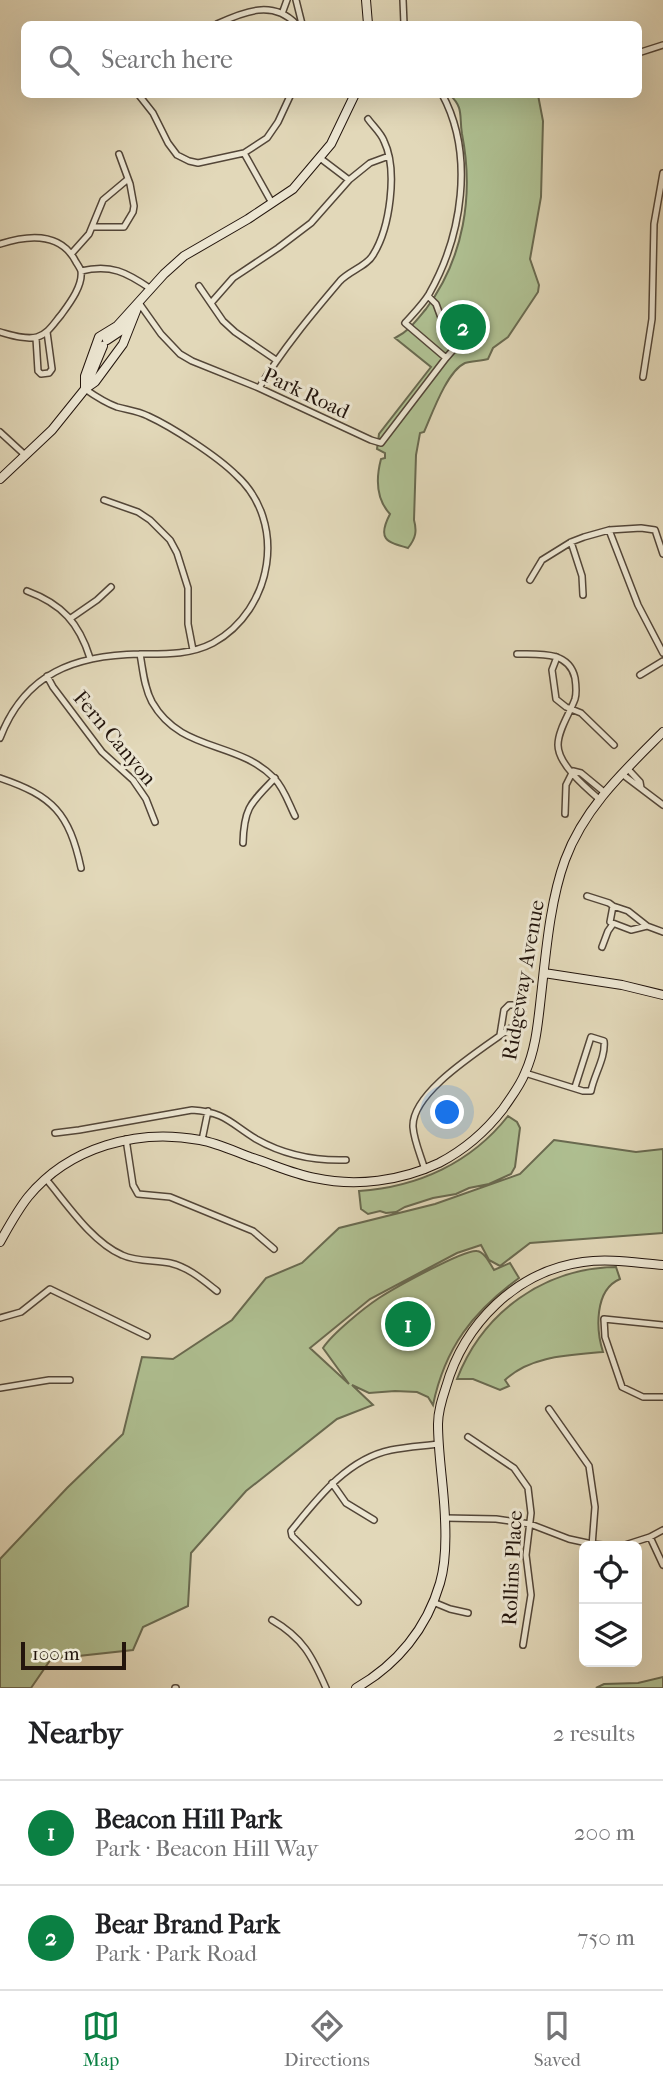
<!DOCTYPE html>
<html lang="en">
<head>
<meta charset="utf-8">
<style>
  :root { --surface:#fff; --page:#f6f6f6; --text:#202124; --muted:#757577; --line:#e0e0e0; --accent:#0b8043 }
  body { margin:0; font-family:"IM FELL French Canon",serif; background:var(--page); color:var(--text) }
  .controls { position:absolute; right:21px; bottom:21px; display:grid; overflow:hidden; border-radius:10px; box-shadow:0 7px 28px #0002 }
  .controls button { width:63px; height:63px; display:grid; place-items:center; padding:0; border:0; border-bottom:2px solid var(--line); background:var(--surface); color:var(--text); font:35px sans-serif }
  .scale { position:absolute; left:21px; bottom:18px; width:105px; box-sizing:border-box; padding-left:7px; border:4px solid #23150d; border-top:0; font-size:19px; line-height:24px; white-space:nowrap; color:#23150d; -webkit-text-stroke:5px #ece6d2; paint-order:stroke }
  .you { position:absolute; left:448px; top:1113px; width:24px; height:24px; margin:-18px; border:5px solid #fff; border-radius:50%; background:#1a73e8; box-shadow:0 0 0 10px #1a73e833 }
  .badge { display:grid; place-items:center; width:46px; height:46px; border-radius:50%; background:var(--accent); color:#fff; font-size:23px; font-weight:700 }
  .pin { position:absolute; translate:-50% -50%; border:4px solid #fff; box-shadow:0 2px 7px #0006 }
  .list { margin:0; padding:0; list-style:none }
  h2 { display:flex; justify-content:space-between; align-items:center; height:91px; margin:0; padding:0 28px; font-size:30px }
  h2 small { font-size:23px; font-weight:400; color:var(--muted) }
  .list li { display:grid; grid-template-columns:46px 1fr auto; gap:21px; align-items:center; box-sizing:border-box; height:105px; padding:0 28px; border-top:2px solid var(--line) }
  .list b { display:block; font-size:26px; white-space:nowrap }
  .list p { margin:0; font-size:23px; white-space:nowrap; color:var(--muted) }
  .list em { font-size:23px; font-style:normal; color:var(--muted) }
  .icon { flex:none; width:38px; height:38px; fill:none; stroke:currentColor; stroke-width:2; stroke-linecap:round; stroke-linejoin:round }
  .map { position:relative; flex:none; width:663px; height:1688px; overflow:hidden }
  .search { position:absolute; background:var(--surface); box-shadow:0 7px 28px #0002; left:21px; right:21px; top:21px; height:77px; display:flex; align-items:center; gap:18px; box-sizing:border-box; padding:0 24px; border-radius:10px; color:var(--muted); font-size:26px }
  .sheet { height:301px; background:var(--surface) }
  nav { display:flex; justify-content:space-around; align-items:center; box-sizing:border-box; height:98px; border-top:2px solid var(--line); background:var(--surface); font-size:19px; color:var(--muted) }
  nav a { display:grid; justify-items:center; gap:4px }
  nav .on { color:var(--accent) }
  .map>svg:first-child { display:block }
  .green { fill:#afc092; stroke:#696a50; stroke-width:2 }
  .lines { fill:none; stroke-linecap:round; stroke-linejoin:round }
  .street-casing { stroke:#534638; stroke-width:8 }
  .secondary-casing { stroke:#23150d; stroke-width:10 }
  .street { stroke:#ece6d2; stroke-width:5 }
  .secondary { stroke:#ece6d2; stroke-width:8 }
  .labels { text-anchor:middle; stroke-width:6; stroke-linejoin:round; paint-order:stroke }
  .street-label { font-size:21px; fill:#23150d; stroke:#ece6d2 }
</style>
</head>
<body>
<div class="map">
<svg width="663" height="1688" viewBox="0 0 663 1688">
  <rect width="100%" height="100%" fill="#e2d8b9"/>
  <filter id="stains"><feTurbulence type="fractalNoise" baseFrequency=".00286" numOctaves="4"/><feColorMatrix values="0 0 0 0 .2 0 0 0 0 .09 0 0 0 0 .02 0 0 0 .5 -.17"/></filter>
  <radialGradient id="worn" r=".72"><stop offset=".6" stop-color="#630" stop-opacity="0"/><stop offset="1" stop-color="#630" stop-opacity=".3"/></radialGradient>
  <path class="green" d="M 450,95 L 538,95 L 543,121 L 541,197 L 530,259 L 539,285 L 538,292 L 508,337 L 493,348 L 488,359 C 481,361 472,361 465,363 C 447,371 432,414 424,432 L 420,433 L 416,455 L 414,520 C 417,531 416,538 408,548 C 386,542 377,539 390,514 C 376,499 376,478 381,459 L 385,458 L 385,453 L 377,449 L 379,434 L 431,367 L 395,338 C 409,331 416,321 426,309 C 464,258 474,195 462,134 C 459,116 464,108 450,95 Z
    M 508,1116 L 517,1122 L 520,1128 L 515,1167 L 511,1174 L 489,1184 L 469,1188 L 456,1194 L 433,1198 L 405,1207 L 396,1212 L 386,1213 L 380,1211 L 368,1214 L 361,1209 L 359,1191 C 418,1187 471,1163 508,1116 Z
    M 554,1140 L 636,1152 L 663,1149 L 663,1233 L 530,1243 L 500,1266 L 489,1260 L 481,1245 L 457,1253 L 370,1299 L 310,1348 L 349,1384 L 323,1348 C 332,1334 364,1308 379,1298 C 393,1289 464,1249 477,1251 C 485,1252 490,1264 494,1270 L 510,1263 L 519,1278 C 473,1312 445,1347 433,1405 L 428,1397 L 417,1392 L 395,1391 L 369,1393 L 352,1385 L 373,1405 L 337,1419 L 246,1491 L 191,1553 L 188,1606 L 143,1627 L 133,1650 L 51,1659 L 31,1688 L 0,1688 L 0,1559 L 67,1488 L 123,1434 L 142,1357 L 173,1359 L 232,1320 L 266,1278 L 302,1263 L 339,1228 L 435,1204 L 520,1174 Z
    M 616,1267 L 620,1279 C 594,1290 596,1330 603,1352 C 569,1355 530,1356 505,1380 L 509,1386 L 500,1390 L 473,1379 L 457,1379 C 483,1312 544,1268 616,1267 Z
    M 663,1677 L 663,1688 L 596,1688 L 604,1684 L 638,1683 Z"/>
  <g class="lines">
    <g class="street-casing">
      <path id="street" d="M 296,0 L 302,24
        M 403,0 L 404,24
        M 283,11 L 287,0
        M 217,24 C 245,11 273,0 296,24
        M 638,53 L 663,45
        M 138,94 L 153,113 L 168,143 L 177,155 L 189,161 L 198,163 L 244,153 L 267,138 L 278,122 L 291,94
        M 244,153 L 272,203
        M 320,158 L 349,180
        M 93,227 L 124,227 L 133,212 L 134,206 L 130,184 L 119,154
        M 0,244 C 28,235 61,232 76,262 C 78,265 80,268 81,271 C 83,286 69,304 61,315 C 54,323 48,334 37,337 C 26,340 11,335 0,332
        M 72,253 L 89,234 L 103,200 L 128,179
        M 81,271 C 111,264 126,272 151,289
        M 199,286 L 223,321 L 235,332 L 276,360
        M 428,296 L 436,304 L 453,350 L 446,358 L 405,323 C 413,314 423,304 429,294 C 462,236 475,155 442,94
        M 139,303 L 161,334 L 180,354 L 192,361 L 259,388 L 371,440 L 381,443 L 446,358
        M 211,303 L 233,278 L 278,248 L 311,223 L 349,180 L 370,163 L 389,156
        M 36,338 L 38,371 L 41,374 L 49,373 L 52,369 L 47,332
        M 643,377 L 652,319 L 654,224 L 663,173
        M 259,388 C 282,350 311,315 340,281 C 349,271 367,266 373,255 C 390,228 398,170 384,141 C 381,133 373,126 368,119
        M 0,432 L 25,455
        M 104,500 L 138,512 L 150,520 L 170,540 L 177,553 L 188,588 L 188,624 L 193,650
        M 609,530 L 638,605 L 663,653
        M 571,542 L 582,576 L 583,595
        M 530,580 L 542,560 L 571,542 L 584,537 L 609,530 L 641,528 L 655,530 L 663,554
        M 27,591 C 62,604 79,623 90,658
        M 71,618 L 97,600 L 111,587
        M 140,654 C 143,670 144,687 152,702 C 181,753 237,740 274,778 C 284,788 289,804 295,816
        M 517,654 C 540,654 569,651 575,678 C 576,685 577,692 575,699 C 570,713 558,730 558,745 C 558,764 585,787 599,799
        M 557,657 L 552,670 L 556,699 L 566,707 L 581,713 L 614,745
        M 640,675 L 663,661
        M 47,676 L 53,687 L 102,752 L 133,780 L 146,799 L 155,822
        M 0,738 C 25,673 75,655 140,654 C 165,654 190,655 213,643 C 273,610 288,522 236,475 C 217,456 172,427 148,416 C 138,411 128,410 117,407 C 106,403 95,396 85,389
        M 627,768 L 640,782 L 641,788
        M 573,771 L 581,773 L 604,792
        M 622,774 L 663,805
        M 0,778 C 53,796 69,813 81,868
        M 565,814 L 566,785 L 573,771
        M 243,843 C 244,807 251,803 275,778
        M 587,896 L 609,903 L 613,906
        M 647,926 L 631,930 L 610,922 L 613,906 L 628,911 L 647,926 L 663,932
        M 602,947 L 608,931 L 613,924
        M 525,1073 L 583,1091 L 591,1091 C 594,1075 606,1057 604,1041 L 591,1037 L 575,1087
        M 55,1133 L 79,1130 L 192,1110 C 225,1112 230,1123 256,1139 C 284,1155 314,1161 346,1160
        M 126,1139 L 133,1185 L 138,1194 L 170,1197 L 253,1231 L 274,1249
        M 202,1140 L 208,1111
        M 425,1170 C 421,1156 414,1141 413,1127 C 411,1089 493,1043 520,1021 L 523,1013 L 518,1005 L 509,1005 L 504,1010 L 500,1035
        M 46,1179 C 67,1204 92,1242 122,1255 C 137,1262 155,1260 170,1263 C 188,1267 203,1280 217,1291
        M 0,1318 L 21,1312 L 50,1289 L 147,1336
        M 663,1325 L 604,1319 L 605,1337 L 622,1387 L 643,1397 L 663,1397
        M 0,1388 L 49,1380 L 70,1380
        M 549,1409 L 589,1466 L 595,1507 L 592,1546
        M 468,1437 L 514,1468 L 528,1488 L 531,1513 L 526,1555 L 531,1595 L 523,1645
        M 332,1483 L 346,1503 L 374,1520
        M 445,1518 L 496,1519 L 530,1524 L 569,1539 L 592,1544 L 613,1546
        M 650,1537 L 663,1565
        M 622,1546 L 650,1537 L 663,1530
        M 358,1602 L 292,1536 L 291,1531 C 317,1499 347,1459 391,1450 C 406,1447 423,1446 439,1444
        M 433,1602 L 450,1609 L 468,1613
        M 272,1620 C 303,1638 312,1656 326,1688
        M 175,1688 L 176,1688"/>
    </g>
    <g class="secondary-casing">
      <path id="secondary" d="M 366,0 L 368,24
        M 107,340 L 122,330 L 127,320
        M 86,387 L 103,346
        M 85,389 L 85,376 L 99,337 L 117,326 L 164,274 L 184,256 L 248,219 L 293,189 L 331,144 L 355,94
        M 0,479 L 52,430 L 85,389 L 95,382 L 123,344 L 138,306
        M 544,973 L 622,985 L 663,995
        M 0,1242 C 9,1226 17,1211 28,1197 C 69,1147 138,1128 200,1140 C 217,1143 234,1151 250,1157 C 272,1164 293,1174 315,1178 C 356,1187 401,1181 439,1163 C 464,1150 486,1131 503,1109 C 511,1097 520,1086 525,1073 C 536,1049 538,1022 541,996 C 546,952 550,901 565,860 C 584,808 624,771 663,732
        M 356,1688 C 397,1665 427,1628 440,1583 C 446,1563 446,1540 445,1519 C 444,1487 438,1455 438,1424 C 438,1411 442,1399 446,1387 C 464,1324 516,1271 583,1262 C 609,1258 637,1263 663,1265"/>
    </g>
    <use href="#street" class="street"/>
    <use href="#secondary" class="secondary"/>
  </g>
  <g class="labels">
    <g class="street-label">
      <text transform="translate(306 393) rotate(25)" y="7">Park Road</text>
      <text transform="translate(115 738) rotate(50)" y="7">Fern Canyon</text>
      <text transform="translate(523 980) rotate(-80)" y="7">Ridgeway Avenue</text>
      <text transform="translate(512 1568) rotate(-87)" y="7">Rollins Place</text>
    </g>
  </g>
  <rect width="100%" height="100%" filter="url(#stains)"/>
  <rect width="100%" height="100%" fill="url(#worn)"/>
</svg>
<div class="controls">
<button><svg class="icon" aria-label="locate" viewBox="0 0 24 24"><circle cx="12" cy="12" r="6"/><path d="M12 2v4M12 18v4M2 12h4M18 12h4"/></svg></button>
<button><svg class="icon" aria-label="layers" viewBox="0 0 24 24"><path d="M12 4l9 5-9 5-9-5zM3 14l9 5 9-5"/></svg></button>
</div>
<div class="scale">100 m</div>
<div class="you"></div>
<div class="pin badge" style="left:408px;top:1324px">1</div>
<div class="pin badge" style="left:463px;top:327px">2</div>
<div class="search"><svg class="icon" aria-label="search" viewBox="0 0 24 24"><circle cx="10" cy="10" r="6"/><path d="M15 15l6 6"/></svg>Search here</div>
</div>
<section class="sheet">
<h2>Nearby<small>2 results</small></h2>
<ul class="list">
<li><span class="badge">1</span><div><b>Beacon Hill Park</b><p>Park · Beacon Hill Way</p></div><em>200 m</em></li>
<li><span class="badge">2</span><div><b>Bear Brand Park</b><p>Park · Park Road</p></div><em>750 m</em></li>
</ul>
</section>
<nav>
<a class="on"><svg class="icon" aria-label="map" viewBox="0 0 24 24"><path d="M3 6l6-2 6 2 6-2v14l-6 2-6-2-6 2zM9 4v14M15 6v14"/></svg>Map</a>
<a><svg class="icon" aria-label="directions" viewBox="0 0 24 24"><path d="M12 3l9 9-9 9-9-9zM9 14v-3h6M13 9l2 2-2 2"/></svg>Directions</a>
<a><svg class="icon" aria-label="saved" viewBox="0 0 24 24"><path d="M7 4h10v16l-5-4-5 4z"/></svg>Saved</a>
</nav>
</body>
</html>
